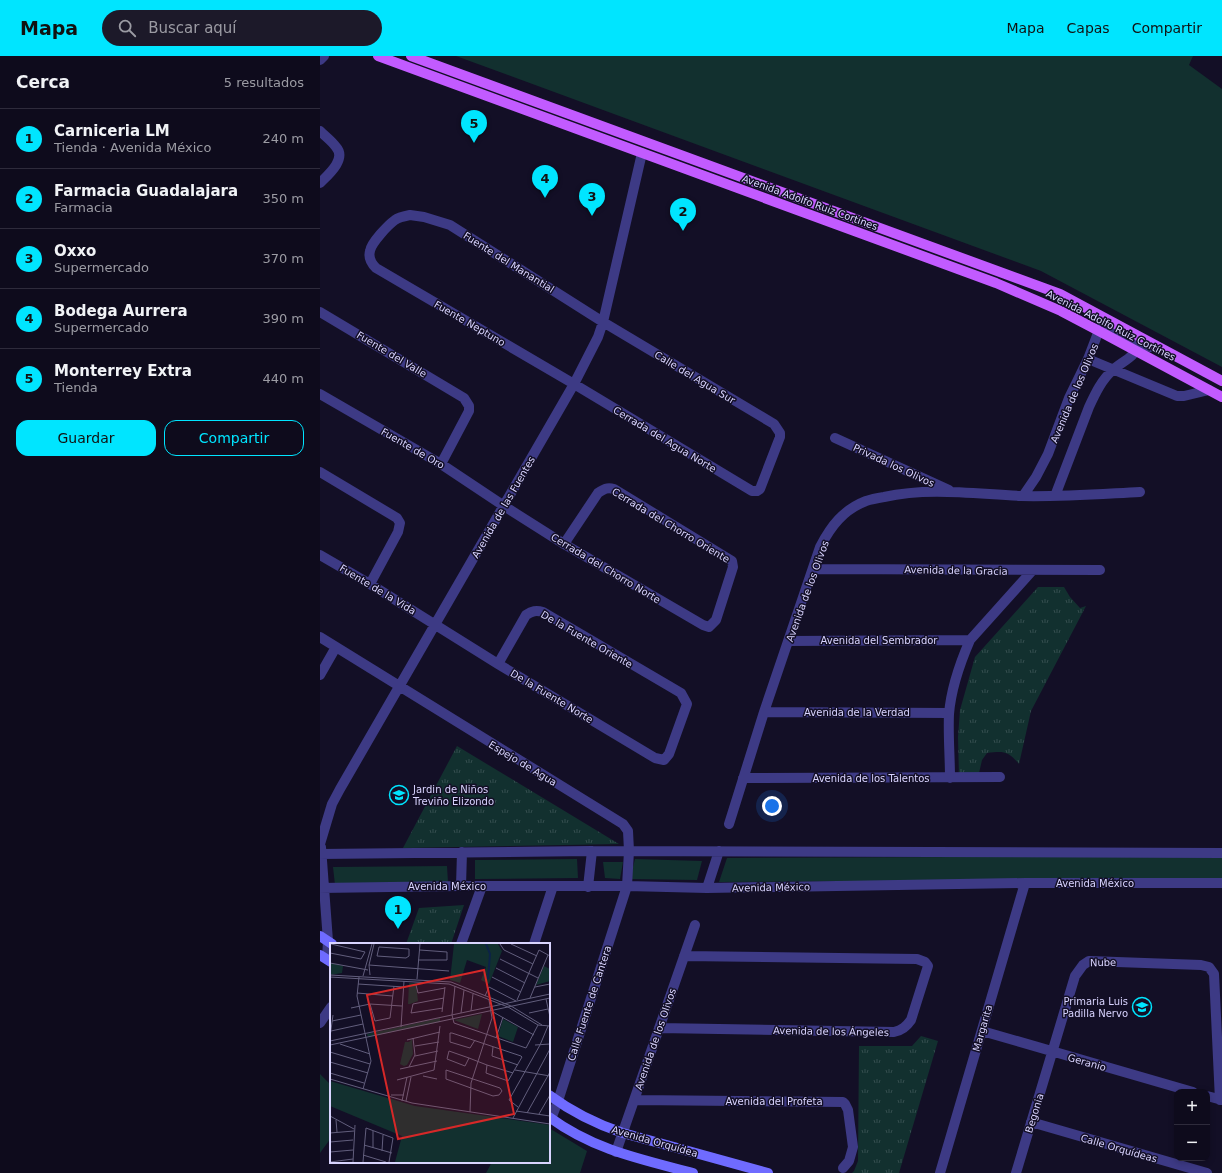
<!DOCTYPE html>
<html lang="es">
<head>
<meta charset="utf-8">
<style>
  :root { --surface:#0e0b1c; --page:#1c1929; --text:#f1f3f6; --muted:#9b9ba3; --line:#2e2b3b; --accent:#00e5ff }
  body { margin:0; font-family:"DejaVu Sans",sans-serif; background:var(--page); color:var(--text) }
  .controls { position:absolute; right:12px; bottom:12px; display:grid; overflow:hidden; border-radius:8px; box-shadow:0 2px 6px #0003 }
  .controls button { width:36px; height:36px; display:grid; place-items:center; padding:0; border:0; border-bottom:1px solid var(--line); background:var(--surface); color:var(--text); font:20px sans-serif }
  .you { position:absolute; left:452px; top:750px; width:14px; height:14px; margin:-10px; border:3px solid #fff; border-radius:50%; background:#1a73e8; box-shadow:0 0 0 6px #1a73e833 }
  .badge { display:grid; place-items:center; width:26px; height:26px; border-radius:50%; background:var(--accent); color:#111; font-size:13px; font-weight:700 }
  .pin { position:absolute; translate:-50% -33px; filter:drop-shadow(0 1px 2px #0008) }
  .pin::after { content:''; position:absolute; top:21px; width:14px; height:12px; background:inherit; clip-path:polygon(0 0,100% 0,50% 100%) }
  .list { margin:0; padding:0; list-style:none }
  h2 { display:flex; justify-content:space-between; align-items:center; height:52px; margin:0; padding:0 16px; font-size:17px }
  h2 small { font-size:13px; font-weight:400; color:var(--muted) }
  .list li { display:grid; grid-template-columns:26px 1fr auto; gap:12px; align-items:center; box-sizing:border-box; height:60px; padding:0 16px; border-top:1px solid var(--line) }
  .list b { display:block; font-size:15px; white-space:nowrap }
  .list p { margin:0; font-size:13px; white-space:nowrap; color:var(--muted) }
  .list em { font-size:13px; font-style:normal; color:var(--muted) }
  .actions { display:flex; gap:8px; padding:12px 16px }
  .actions a { flex:1; padding:9px 0; border:1px solid var(--accent); border-radius:12px; text-align:center; font-size:14px; color:var(--accent) }
  .actions .main { background:var(--accent); color:#111 }
  .icon { flex:none; width:22px; height:22px; fill:none; stroke:currentColor; stroke-width:2; stroke-linecap:round; stroke-linejoin:round }
  .map { position:relative; flex:none; width:902px; height:1117px; overflow:hidden }
  header { display:flex; align-items:center; gap:24px; box-sizing:border-box; height:56px; padding:0 20px; background:var(--accent); color:#111 }
  header strong { font-size:19px }
  nav { display:flex; gap:22px; margin-inline-start:auto; font-size:14px }
  .search { width:280px; height:36px; background:var(--page); display:flex; align-items:center; gap:10px; box-sizing:border-box; padding:0 14px; border-radius:22px; color:var(--muted); font-size:15px }
  main { display:flex }
  aside { flex:1; background:var(--surface) }
  .map>svg:first-child { display:block }
  .grass { fill:#12302f }
  .park { fill:url(#park-tufts) }
  .lines { fill:none; stroke-linecap:round; stroke-linejoin:round }
  .street { stroke:#3d3a85; stroke-width:10 }
  .secondary { stroke:#6f6bff; stroke-width:10 }
  .primary { stroke:#c25bff; stroke-width:10 }
  .labels { text-anchor:middle; stroke-width:3; stroke-linejoin:round; paint-order:stroke }
  .street-label { font-size:10px; fill:#d9d4ff; stroke:#130f26 }
  .poi-label { font-size:10px; fill:#d9d4ff; stroke:#130f26; text-anchor:start }
  .inset-river { fill:none; stroke:#0c2248; stroke-width:2 }
  .inset-road { fill:none; stroke:#625e7d; stroke-width:1 }
  .view { fill:#d62828; fill-opacity:0.15; stroke:#d62828; stroke-width:2 }
  .inset-edge { fill:none; stroke:#d9d4ff; stroke-width:2 }
</style>
</head>
<body>
<header>
<strong>Mapa</strong>
<div class="search"><svg class="icon" aria-label="search" viewBox="0 0 24 24"><circle cx="10" cy="10" r="6"/><path d="M15 15l6 6"/></svg>Buscar aquí</div>
<nav><a>Mapa</a><a>Capas</a><a>Compartir</a></nav>
</header>
<main>
<aside>
<h2>Cerca<small>5 resultados</small></h2>
<ul class="list">
<li><span class="badge">1</span><div><b>Carniceria LM</b><p>Tienda · Avenida México</p></div><em>240 m</em></li>
<li><span class="badge">2</span><div><b>Farmacia Guadalajara</b><p>Farmacia</p></div><em>350 m</em></li>
<li><span class="badge">3</span><div><b>Oxxo</b><p>Supermercado</p></div><em>370 m</em></li>
<li><span class="badge">4</span><div><b>Bodega Aurrera</b><p>Supermercado</p></div><em>390 m</em></li>
<li><span class="badge">5</span><div><b>Monterrey Extra</b><p>Tienda</p></div><em>440 m</em></li>
</ul>
<div class="actions"><a class="main">Guardar</a><a>Compartir</a></div>
</aside>
<div class="map">
<svg width="902" height="1117" viewBox="0 0 902 1117">
  <defs>
    <pattern id="park-tufts" width="24" height="20" patternUnits="userSpaceOnUse"><rect width="24" height="20" fill="#12302f"/><path d="M3 7l-1-3M5 7V3M7 7l1-3M15 17l-1-3M17 17v-4M19 17l1-3" fill="none" stroke="#344d4e"/></pattern>
  </defs>
  <rect width="100%" height="100%" fill="#130f26"/>
  <path class="grass" d="M 136,0 L 873,0 L 869,9 L 902,33 L 902,311 L 721,215 Z
    M 902,800 L 902,823 L 399,826 L 407,802 Z
    M 257,803 L 258,822 L 155,823 L 155,804 Z
    M 315,803 L 382,805 L 377,824 L 310,823 Z
    M 283,806 L 303,806 L 300,823 L 285,822 Z
    M 127,810 L 128,826 L 15,829 L 13,811 Z
    M 0,1018 L 11,1029 L 11,1082 L 0,1097 Z
    M 229,1072 L 267,1095 L 260,1117 L 166,1117 L 172,1106 L 229,1106 Z"/>
  <path class="park" d="M 718,531 L 744,531 L 750,541 L 760,552 L 766,550 L 711,655 L 699,708 C 688,695 684,695 667,697 L 662,704 L 659,717 L 639,720 L 638,681 L 640,654 L 655,601 Z
    M 137,690 L 299,788 L 83,792 Z
    M 144,849 L 131,888 L 86,888 L 99,852 Z
    M 601,980 L 618,985 L 579,1117 L 532,1117 L 534,1115 L 538,1105 L 539,990 L 592,990 Z"/>
  <g class="lines">
    <path class="street" d="M 0,4 L 4,0
      M 0,75 C 5,80 12,85 16,91 C 27,103 8,119 0,127
      M 90,159 L 104,161 L 130,169 L 283,266 L 454,368 L 460,377 L 460,381 L 440,433 L 437,435 L 432,435 L 254,328 L 56,212 C 51,207 48,202 50,195 C 51,187 68,169 75,164 C 79,161 85,160 90,159 Z
      M 0,256 L 144,342 L 149,350 L 149,355 L 121,408
      M 768,303 L 857,340 L 864,340 L 889,334
      M 0,338 L 121,408 L 184,450 L 244,488 L 383,569 L 389,571 L 396,564 L 413,511 L 412,505 L 294,433 C 287,431 284,433 278,437 L 244,488
      M 515,382 L 629,434
      M 0,416 L 77,462 L 80,467 L 78,476 L 50,528
      M 703,440 L 716,421 L 728,398 L 749,342 L 768,303 L 781,269 L 784,267 L 814,284 L 830,291
      M 735,440 L 769,351 C 775,338 782,323 793,314 C 801,306 818,300 818,287
      M 0,499 L 50,528 L 178,608 L 335,702 L 344,704 L 349,698 L 367,648 L 361,637 L 223,556 C 216,554 212,555 206,559 L 178,608
      M 493,513 L 780,514
      M 0,581 L 303,768 L 308,775 L 309,795 L 307,830 L 238,1045 L 231,1063
      M 469,585 L 650,584
      M 0,619 L 16,591
      M 444,656 L 629,657
      M 423,722 L 680,721
      M 630,722 C 630,701 628,679 629,658 C 631,633 640,607 650,584 L 712,515
      M 409,768 L 444,656 L 500,491 C 511,470 523,454 546,445 C 552,443 558,442 564,441 C 609,431 655,438 701,440 C 740,441 780,438 820,436
      M 0,788 L 12,748 L 20,733 L 254,328 L 278,281 L 283,266 L 322,97
      M 1,791 L 8,885 L 7,903
      M 0,798 L 272,795 L 902,797
      M 141,830 L 142,796
      M 268,831 L 272,795
      M 0,832 L 141,830 L 307,830 L 387,832 L 705,827 L 902,827
      M 387,832 L 399,795
      M 141,888 L 162,830
      M 214,888 L 233,830
      M 0,967 L 11,951
      M 339,972 L 574,976 C 582,974 586,971 591,964 L 608,910 L 605,906 L 597,903 L 364,900
      M 662,975 L 873,1036
      M 887,1040 L 902,1044
      M 314,1044 L 523,1046 L 525,1048 L 528,1054 L 533,1091 L 529,1105 L 523,1112
      M 711,1066 L 887,1117
      M 296,1096 L 375,869
      M 620,1117 L 705,827
      M 696,1117 L 755,920 L 763,909 L 769,905 L 881,909 L 889,911 L 894,918 L 900,1044"/>
    <path class="secondary" d="M 0,880 L 12,888
      M 0,899 L 11,906
      M 229,1039 C 252,1056 276,1068 303,1077 L 448,1117
      M 229,1061 C 274,1094 320,1103 373,1117"/>
    <path class="primary" d="M 58,0 L 676,227 L 741,255 L 779,275 L 902,341
      M 91,0 L 740,238 L 902,325"/>
  </g>
  <defs>
    <g id="school-ring" transform="scale(1)"><circle r="9.5" fill="#130f26" stroke="#00e5ff" stroke-width="1.5"/><path d="M0-5L7-2L0 1L-7-2ZM-4 1L0 2.5L4 1V4Q0 6-4 4Z" fill="#00e5ff"/></g>
  </defs>
  <g fill-rule="evenodd">
    <use href="#school-ring" x="79" y="739"/>
    <use href="#school-ring" x="822" y="951"/>
  </g>
  <g class="labels">
    <g class="street-label">
      <text transform="translate(490 146) rotate(20)" y="4">Avenida Adolfo Ruiz Cortínes</text>
      <text transform="translate(189 206) rotate(32)" y="4">Fuente del Manantial</text>
      <text transform="translate(150 267) rotate(30)" y="4">Fuente Neptuno</text>
      <text transform="translate(791 269) rotate(27)" y="4">Avenida Adolfo Ruiz Cortínes</text>
      <text transform="translate(72 298) rotate(31)" y="4">Fuente del Valle</text>
      <text transform="translate(375 321) rotate(31)" y="4">Calle del Agua Sur</text>
      <text transform="translate(754 337) rotate(-67)" y="4">Avenida de los Olivos</text>
      <text transform="translate(345 383) rotate(31)" y="4">Cerrada del Agua Norte</text>
      <text transform="translate(93 392) rotate(30)" y="4">Fuente de Oro</text>
      <text transform="translate(574 409) rotate(25)" y="4">Privada los Olivos</text>
      <text transform="translate(183 451) rotate(-60)" y="4">Avenida de las Fuentes</text>
      <text transform="translate(351 469) rotate(31)" y="4">Cerrada del Chorro Oriente</text>
      <text transform="translate(286 512) rotate(31)" y="4">Cerrada del Chorro Norte</text>
      <text transform="translate(636 514) rotate(1)" y="4">Avenida de la Gracia</text>
      <text transform="translate(58 533) rotate(31)" y="4">Fuente de la Vida</text>
      <text transform="translate(487 535) rotate(-70)" y="4">Avenida de los Olivos</text>
      <text transform="translate(267 583) rotate(30)" y="4">De la Fuente Oriente</text>
      <text x="559" y="588">Avenida del Sembrador</text>
      <text transform="translate(232 640) rotate(31)" y="4">De la Fuente Norte</text>
      <text x="537" y="660">Avenida de la Verdad</text>
      <text transform="translate(203 707) rotate(31)" y="4">Espejo de Agua</text>
      <text x="551" y="726">Avenida de los Talentos</text>
      <text x="775" y="831">Avenida México</text>
      <text x="127" y="834">Avenida México</text>
      <text transform="translate(451 831) rotate(-1)" y="4">Avenida México</text>
      <text transform="translate(783 906) rotate(-1)" y="4">Nube</text>
      <text transform="translate(269 947) rotate(-72)" y="4">Calle Fuente de Cantera</text>
      <text transform="translate(662 972) rotate(-74)" y="4">Margarita</text>
      <text transform="translate(511 975) rotate(1)" y="4">Avenida de los Ángeles</text>
      <text transform="translate(335 983) rotate(-71)" y="4">Avenida de los Olivos</text>
      <text transform="translate(767 1006) rotate(16)" y="4">Geranio</text>
      <text x="454" y="1049">Avenida del Profeta</text>
      <text transform="translate(714 1057) rotate(-73)" y="4">Begonia</text>
      <text transform="translate(335 1085) rotate(16)" y="4">Avenida Orquídea</text>
      <text transform="translate(799 1092) rotate(16)" y="4">Calle Orquídeas</text>
    </g>
    <g class="poi-label">
      <text x="93" y="737">Jardin de Niños<tspan x="93" dy="12">Treviño Elizondo</tspan></text>
      <text x="808" y="949" text-anchor="end">Primaria Luis<tspan x="808" dy="12">Padilla Nervo</tspan></text>
    </g>
  </g>
  <g transform="translate(10 887)">
    <rect width="220" height="220" fill="#130f26"/>
    <path d="M 124,1 L 168,1 L 172,8 L 159,41 L 151,37 L 156,24 L 137,17 L 130,40 L 120,37 ZM 0,20 L 13,23 L 12,30 L 0,32 ZM 110,75 L 110,79 L 38,94 L 37,91 ZM 0,138 L 85,163 L 220,182 L 220,219 L 65,219 L 72,193 L 0,163 Z" fill="#12302f"/>
    <path d="M 214,23 L 220,26 L 220,38 L 206,42 ZM 79,40 L 86,40 L 88,58 L 80,61 L 78,61 ZM 152,71 L 148,86 L 124,77 ZM 173,76 L 188,84 L 183,99 L 168,93 ZM 82,96 L 83,111 L 77,122 L 74,123 L 70,121 L 75,99 L 79,99 Z" fill="#12302f"/>
    <path class="inset-river" d="M 156,1 L 160,11 L 158,36"/>
    <path class="inset-road" d="M 170,1 L 174,7 L 203,21M 181,1 L 207,13M 49,4 L 79,6 L 79,13 L 76,15 L 47,13 ZM 209,7 L 220,13M 0,10 L 31,16 L 35,9 L 1,1M 170,16 L 208,35M 88,17 L 117,17 L 117,9 L 90,7M 0,20 L 38,27M 39,22 L 119,28M 166,25 L 195,40M 0,32 L 121,39 L 181,63 L 212,82M 40,32 L 39,22 L 44,1M 33,33 L 42,1M 0,34 L 119,41 L 178,64 L 208,82 L 220,83M 29,34 L 27,53 L 41,118 L 33,146M 162,34 L 191,49M 87,36 L 90,1M 28,41 L 74,44M 86,42 L 88,50 L 115,45M 125,43 L 122,72 L 124,80 L 196,105 L 208,82M 205,44 L 220,41M 27,50 L 63,53M 155,53 L 159,44 L 186,58M 200,55 L 218,12M 216,56 L 220,74M 187,57 L 209,7M 40,61 L 45,78 L 60,75 L 64,43M 21,65 L 40,61 L 72,63M 113,65 L 81,70 L 83,61 L 114,55M 141,68 L 143,51M 112,69 L 115,44M 163,69 L 204,92M 131,70 L 134,47M 199,70 L 218,66M 2,78 L 31,72M 71,84 L 74,38M 1,88 L 33,81M 0,94 L 3,72M 166,95 L 173,74M 77,97 L 110,89M 145,97 L 140,105 L 120,99 L 120,90 L 122,90 L 191,113 L 192,114 L 178,138 L 156,130 L 157,122M 0,98 L 220,51M 10,101 L 40,111M 0,102 L 220,55M 205,102 L 220,101M 85,103 L 109,99M 163,104 L 162,113 L 188,122M 0,109 L 40,121M 85,113 L 108,108M 139,115 L 135,123 L 117,116 L 119,108 L 139,115 L 157,122 L 183,130M 0,119 L 38,130M 79,124 L 85,112 L 83,95M 70,126 L 107,118M 116,127 L 170,145 L 172,148 L 169,152 L 163,153 L 116,136 ZM 185,127 L 220,133M 0,130 L 34,140M 93,133 L 107,136M 0,136 L 82,160 L 220,181M 67,137 L 104,127 L 110,83M 61,152 L 74,152M 72,158 L 77,134M 76,158 L 81,134M 188,164 L 179,157 L 210,102 L 218,83M 186,168 L 220,173M 140,169 L 141,140 L 162,75 L 159,57M 197,170 L 220,129M 209,171 L 220,152M 0,173 L 24,186M 183,175 L 220,106M 6,177 L 7,189M 0,190 L 24,188M 0,199 L 23,197M 34,202 L 62,210M 43,205 L 43,188M 52,208 L 53,192M 0,209 L 23,207M 33,212 L 56,219M 0,219 L 23,216M 23,219 L 25,182M 33,219 L 36,185 L 63,195 L 59,219"/>
    <path class="view" d="M 154,27 L 184,171 L 68,196 L 37,52 Z"/>
    <rect width="220" height="220" class="inset-edge"/>
  </g>
</svg>
<div class="controls">
<button>+</button>
<button>−</button>
</div>
<div class="you"></div>
<div class="pin badge" style="left:78px;top:873px">1</div>
<div class="pin badge" style="left:363px;top:175px">2</div>
<div class="pin badge" style="left:272px;top:160px">3</div>
<div class="pin badge" style="left:225px;top:142px">4</div>
<div class="pin badge" style="left:154px;top:87px">5</div>
</div>
</main>
</body>
</html>
